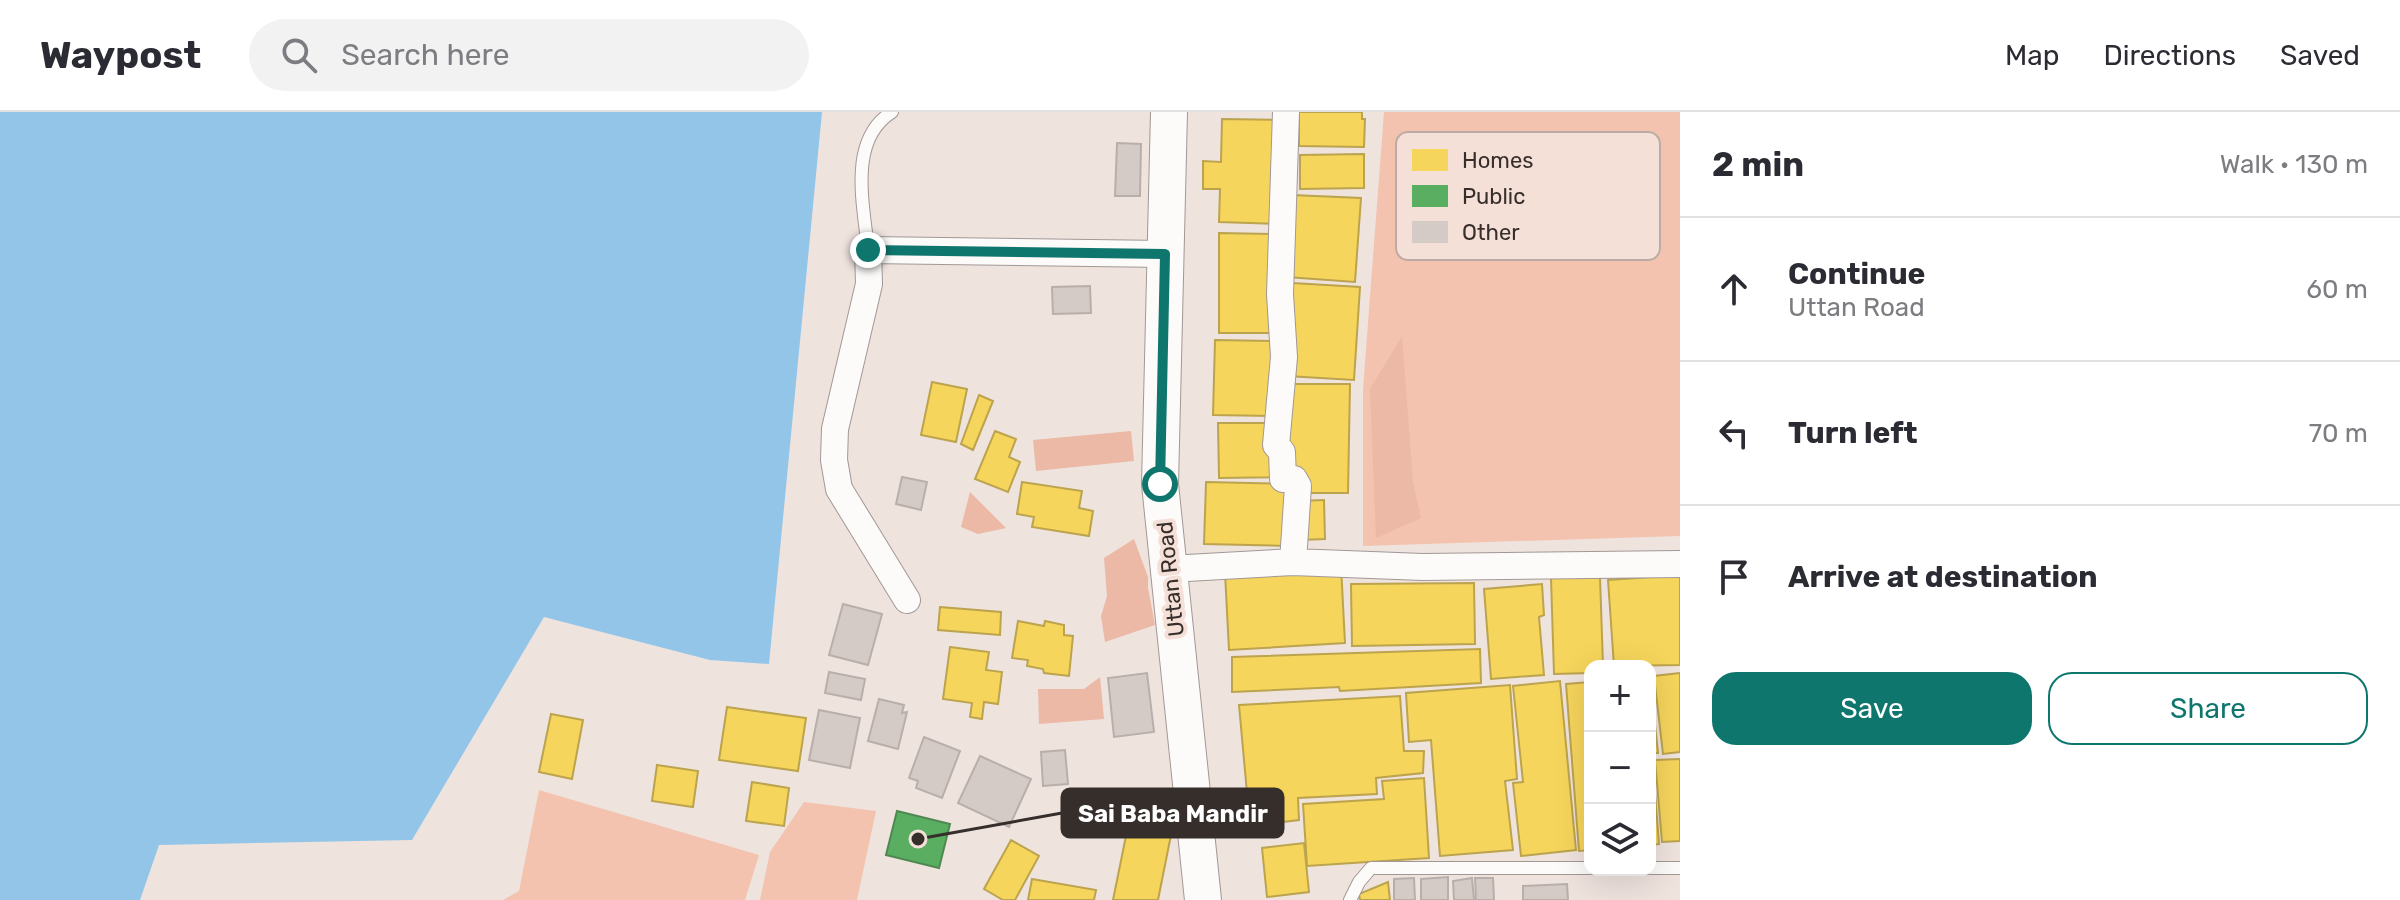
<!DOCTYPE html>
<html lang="en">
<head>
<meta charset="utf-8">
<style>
  :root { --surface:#fff; --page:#f2f2f3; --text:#2b2b33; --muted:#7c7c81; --line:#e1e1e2; --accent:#0f766e }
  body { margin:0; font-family:Rubik,sans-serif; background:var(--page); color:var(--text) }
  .controls { position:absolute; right:24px; bottom:24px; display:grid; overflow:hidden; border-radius:16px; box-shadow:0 8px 32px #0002 }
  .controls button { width:72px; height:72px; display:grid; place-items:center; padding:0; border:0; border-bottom:2px solid var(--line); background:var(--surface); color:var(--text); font:40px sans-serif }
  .stop { position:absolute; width:24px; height:24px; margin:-18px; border:6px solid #0f766e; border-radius:50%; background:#fff }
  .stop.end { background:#0f766e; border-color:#fff; box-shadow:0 2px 8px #0008 }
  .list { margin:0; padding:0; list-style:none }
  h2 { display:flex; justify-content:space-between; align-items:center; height:104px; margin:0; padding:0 32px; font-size:34px }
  h2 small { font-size:26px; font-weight:400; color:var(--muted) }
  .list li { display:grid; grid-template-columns:52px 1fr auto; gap:24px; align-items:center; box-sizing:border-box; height:144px; padding:0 32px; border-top:2px solid var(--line) }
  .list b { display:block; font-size:30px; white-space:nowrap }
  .list p { margin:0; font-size:26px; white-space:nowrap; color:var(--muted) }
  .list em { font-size:26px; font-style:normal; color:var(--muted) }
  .actions { display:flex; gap:16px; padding:24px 32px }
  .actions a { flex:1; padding:18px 0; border:2px solid var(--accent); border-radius:24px; text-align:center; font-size:28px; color:var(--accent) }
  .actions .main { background:var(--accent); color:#fff }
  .icon { flex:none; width:44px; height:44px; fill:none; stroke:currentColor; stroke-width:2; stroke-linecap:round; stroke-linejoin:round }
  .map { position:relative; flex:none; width:1680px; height:788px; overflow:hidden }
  header { display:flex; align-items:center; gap:48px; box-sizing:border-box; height:112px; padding:0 40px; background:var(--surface); border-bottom:2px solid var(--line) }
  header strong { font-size:38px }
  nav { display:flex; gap:44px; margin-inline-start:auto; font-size:28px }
  .search { width:560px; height:72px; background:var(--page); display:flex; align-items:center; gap:20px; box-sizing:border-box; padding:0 28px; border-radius:44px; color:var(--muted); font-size:30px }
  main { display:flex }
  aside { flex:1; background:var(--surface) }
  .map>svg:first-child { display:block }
  .green { fill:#f3c3af }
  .forest { fill:#ebb9a5 }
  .water { fill:#93c5e8 }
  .homes { fill:#f6d55c; stroke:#bca34d; stroke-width:2 }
  .public { fill:#5aae61; stroke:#4f8851; stroke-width:2 }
  .building { fill:#d4cbc7; stroke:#b8afab; stroke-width:2 }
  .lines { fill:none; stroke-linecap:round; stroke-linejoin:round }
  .lane-casing { stroke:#a19895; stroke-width:14 }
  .street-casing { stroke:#a19895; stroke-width:28 }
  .secondary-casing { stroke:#a19895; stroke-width:38 }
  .lane { stroke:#fdfbfa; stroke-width:12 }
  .street { stroke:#fdfbfa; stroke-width:26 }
  .secondary { stroke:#fdfbfa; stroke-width:36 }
  .route { stroke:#0f766e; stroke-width:10 }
  .labels { text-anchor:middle; stroke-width:8; stroke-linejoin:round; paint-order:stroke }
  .street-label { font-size:22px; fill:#362e2b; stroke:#f5e0d8 }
  .key { fill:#f5e0d8; stroke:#bcaba4; stroke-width:2 }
  .key-label { font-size:22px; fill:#362e2b }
  .leader { fill:none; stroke:#362e2b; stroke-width:3 }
  .callout-dot { fill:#362e2b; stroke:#f5e0d8; stroke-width:3 }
  .callout { fill:#362e2b; stroke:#362e2b; stroke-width:3 }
  .callout-label { font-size:24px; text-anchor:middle; font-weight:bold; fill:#fff }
</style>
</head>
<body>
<header>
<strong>Waypost</strong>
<div class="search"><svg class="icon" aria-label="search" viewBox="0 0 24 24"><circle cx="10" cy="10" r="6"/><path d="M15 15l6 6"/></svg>Search here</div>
<nav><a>Map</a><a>Directions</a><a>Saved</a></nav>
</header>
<main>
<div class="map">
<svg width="1680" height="788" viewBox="0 0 1680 788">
  <rect width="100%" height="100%" fill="#efe3de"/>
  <path class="green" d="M 1384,0 L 1680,0 L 1680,424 L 1363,434 L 1363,277 Z
    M 539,678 L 759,743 L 745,788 L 503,788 L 519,779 Z
    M 804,690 L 876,699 L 857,788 L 760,788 L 770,740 Z"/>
  <path class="forest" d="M 1402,224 L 1413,370 L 1421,406 L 1376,426 L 1370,277 Z
    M 1131,319 L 1134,349 L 1036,359 L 1033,328 Z
    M 970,380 L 1006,416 L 978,422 L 961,415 Z
    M 1134,427 L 1148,465 L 1148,476 L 1155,513 L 1105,530 L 1101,504 L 1107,484 L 1104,446 Z
    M 1100,565 L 1104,607 L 1039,612 L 1038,577 L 1084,577 Z"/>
  <path class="water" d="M 0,0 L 822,0 L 769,552 L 710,548 L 544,505 L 412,728 L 159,733 L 140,788 L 0,788 Z"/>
  <path class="homes" d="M 1299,0 L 1362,0 L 1362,7 L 1365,7 L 1364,35 L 1299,34 Z
    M 1222,7 L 1281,8 L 1278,112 L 1219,110 L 1220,77 L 1203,77 L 1203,49 L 1221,50 Z
    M 1364,42 L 1364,76 L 1300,77 L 1300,43 Z
    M 1292,83 L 1361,86 L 1355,170 L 1287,165 Z
    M 1219,121 L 1278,122 L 1277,221 L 1219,221 Z
    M 1292,171 L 1360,175 L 1354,268 L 1287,264 Z
    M 1215,228 L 1275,229 L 1278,304 L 1213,303 Z
    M 932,270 L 967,277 L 956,330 L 921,323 Z
    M 1286,272 L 1350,272 L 1348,381 L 1304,381 L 1283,328 Z
    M 979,283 L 993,289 L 973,338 L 961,332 Z
    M 1218,311 L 1272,311 L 1280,365 L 1219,366 Z
    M 995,319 L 1016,327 L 1009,345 L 1020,350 L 1008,380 L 975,367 Z
    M 1022,370 L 1082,379 L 1079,396 L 1093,399 L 1089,424 L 1032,415 L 1034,405 L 1017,402 Z
    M 1206,370 L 1291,372 L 1290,434 L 1204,432 Z
    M 1324,388 L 1325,427 L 1300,428 L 1299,389 Z
    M 1341,454 L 1345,531 L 1229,538 L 1225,461 Z
    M 1680,463 L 1680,553 L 1614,554 L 1608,468 Z
    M 1600,465 L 1603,554 L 1590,554 L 1590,561 L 1554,562 L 1551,466 Z
    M 1474,471 L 1475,532 L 1352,534 L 1351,472 Z
    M 1542,472 L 1544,503 L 1539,505 L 1544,563 L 1491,567 L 1484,477 Z
    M 940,495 L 1001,500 L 1000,523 L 938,518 Z
    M 1018,509 L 1044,514 L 1045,509 L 1064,513 L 1064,523 L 1073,524 L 1069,564 L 1044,561 L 1043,557 L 1027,554 L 1028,548 L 1012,546 Z
    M 950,535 L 989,540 L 986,558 L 1002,560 L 998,592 L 984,590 L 982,607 L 970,605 L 972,591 L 943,587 Z
    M 1480,537 L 1481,571 L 1340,579 L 1339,575 L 1232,580 L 1232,545 Z
    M 1680,561 L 1680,640 L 1663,642 L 1654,564 Z
    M 1650,565 L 1658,641 L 1652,641 L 1659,732 L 1650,733 Z
    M 1560,569 L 1576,738 L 1521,744 L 1513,671 L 1523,670 L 1513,574 Z
    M 1590,570 L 1590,738 L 1579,739 L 1566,572 Z
    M 1510,573 L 1517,667 L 1505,669 L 1513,738 L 1440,744 L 1431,628 L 1409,630 L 1406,581 Z
    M 1400,584 L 1404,639 L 1424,639 L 1423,661 L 1376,666 L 1377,682 L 1298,686 L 1299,708 L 1250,714 L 1239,593 Z
    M 727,595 L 806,606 L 798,659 L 719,648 Z
    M 551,602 L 583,608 L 572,667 L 539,660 Z
    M 1680,647 L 1680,729 L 1662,730 L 1655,648 Z
    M 657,653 L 698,659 L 693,695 L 652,689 Z
    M 1424,666 L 1429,746 L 1307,754 L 1303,692 L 1384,687 L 1382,669 Z
    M 752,670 L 789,676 L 784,714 L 746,709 Z
    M 1129,709 L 1172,718 L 1158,788 L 1113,788 Z
    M 1011,728 L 1039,744 L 1015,788 L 1003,788 L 984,777 Z
    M 1304,731 L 1309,780 L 1267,785 L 1262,736 Z
    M 1032,767 L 1096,778 L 1094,788 L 1028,788 Z
    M 1388,770 L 1390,788 L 1360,788 L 1359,782 Z"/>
  <path class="public" d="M 897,699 L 950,712 L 939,756 L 886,743 Z"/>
  <path class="building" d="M 1117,31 L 1141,32 L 1140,84 L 1115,84 Z
    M 1090,174 L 1091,201 L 1053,202 L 1052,175 Z
    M 902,365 L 927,370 L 921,398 L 896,392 Z
    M 843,492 L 882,502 L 868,553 L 829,543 Z
    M 829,560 L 865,567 L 861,588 L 825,581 Z
    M 1147,561 L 1154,620 L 1114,625 L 1108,566 Z
    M 879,587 L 904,593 L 902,601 L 907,600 L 898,637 L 868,629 Z
    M 819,598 L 860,606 L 850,656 L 809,648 Z
    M 924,625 L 960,639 L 942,686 L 916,676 L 918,669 L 909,666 Z
    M 1065,638 L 1068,672 L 1043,674 L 1041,640 Z
    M 980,644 L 1031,667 L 1009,715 L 958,691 Z
    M 1448,765 L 1448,788 L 1421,788 L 1421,767 Z
    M 1414,766 L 1415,788 L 1394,788 L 1394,767 Z
    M 1472,766 L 1474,788 L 1454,788 L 1453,769 Z
    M 1475,766 L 1493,766 L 1494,788 L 1476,788 Z
    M 1567,772 L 1568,788 L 1523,788 L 1523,774 Z"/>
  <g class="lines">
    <g class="lane-casing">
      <path id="lane" d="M 868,138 C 864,94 847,28 892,0
        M 1650,756 L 1680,756
        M 1350,788 L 1359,770 L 1371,756 L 1590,756"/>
    </g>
    <g class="street-casing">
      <path id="street" d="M 1286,0 L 1280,182 L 1284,245 L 1276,333 L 1282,340 L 1283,367 L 1294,367 L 1298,374 L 1293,450
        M 1169,457 L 1293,450 L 1423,455 L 1680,452
        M 907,488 L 839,377 L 834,348 L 835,317 L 869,172 L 868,138 L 1165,142"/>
    </g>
    <g class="secondary-casing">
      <path id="secondary" d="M 1169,0 L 1160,372 L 1203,788"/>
    </g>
    <use href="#lane" class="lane"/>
    <use href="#street" class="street"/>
    <use href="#secondary" class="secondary"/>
  </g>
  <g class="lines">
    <path class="route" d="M 868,138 L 1165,142 L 1160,372"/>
  </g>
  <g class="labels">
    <g class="street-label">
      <text transform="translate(1170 467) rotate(-96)" y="8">Uttan Road</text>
    </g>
  </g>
  <rect x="1396" y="20" width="264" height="128" rx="12" class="key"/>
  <rect x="1412" y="37" width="36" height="22" fill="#f6d55c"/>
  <rect x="1412" y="73" width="36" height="22" fill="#5aae61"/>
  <rect x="1412" y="109" width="36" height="22" fill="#d4cbc7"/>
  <g class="key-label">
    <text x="1462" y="56">Homes</text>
    <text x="1462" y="92">Public</text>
    <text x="1462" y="128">Other</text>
  </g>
  <path class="leader" d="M918 727L1062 701"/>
  <circle class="callout-dot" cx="918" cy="727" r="8"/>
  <rect class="callout" x="1062" y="677" width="221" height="48" rx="8"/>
  <g class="callout-label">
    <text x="1173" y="710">Sai Baba Mandir</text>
  </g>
</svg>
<div class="controls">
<button>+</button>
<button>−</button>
<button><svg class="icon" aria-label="layers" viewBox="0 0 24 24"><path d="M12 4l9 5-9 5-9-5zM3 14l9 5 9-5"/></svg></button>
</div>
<div class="stop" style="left:1160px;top:372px"></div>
<div class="stop end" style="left:868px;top:138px"></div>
</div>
<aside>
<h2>2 min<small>Walk · 130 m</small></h2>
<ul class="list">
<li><svg class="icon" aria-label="ahead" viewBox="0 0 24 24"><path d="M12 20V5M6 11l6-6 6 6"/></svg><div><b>Continue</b><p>Uttan Road</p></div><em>60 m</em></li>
<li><svg class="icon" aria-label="left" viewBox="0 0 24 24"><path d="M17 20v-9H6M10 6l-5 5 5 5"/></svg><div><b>Turn left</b></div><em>70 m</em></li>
<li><svg class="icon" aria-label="arrive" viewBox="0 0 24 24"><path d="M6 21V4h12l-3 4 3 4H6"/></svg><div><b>Arrive at destination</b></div></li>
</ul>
<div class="actions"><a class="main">Save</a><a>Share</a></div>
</aside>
</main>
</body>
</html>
